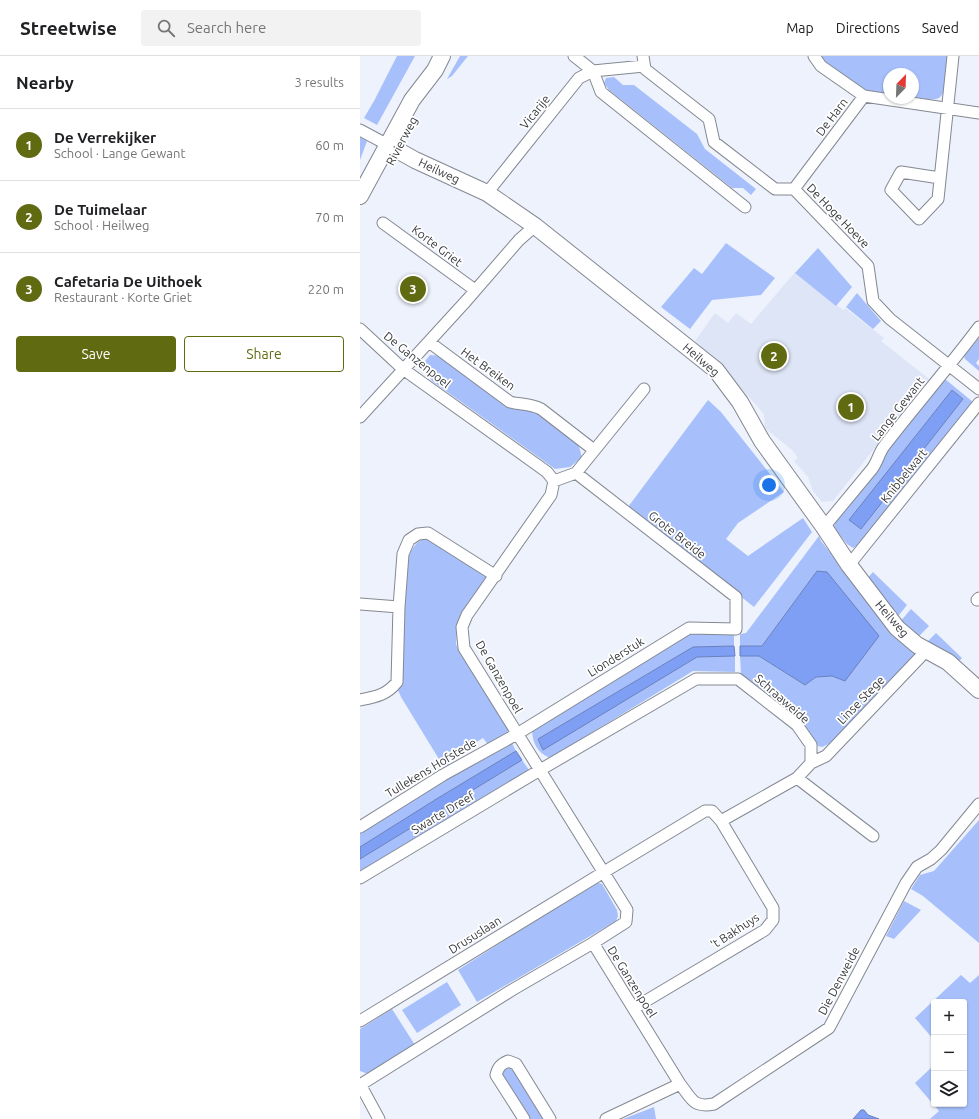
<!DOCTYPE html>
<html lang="en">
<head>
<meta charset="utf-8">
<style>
  :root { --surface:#fff; --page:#f2f2f2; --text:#202124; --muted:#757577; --line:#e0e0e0; --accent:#5f6a11 }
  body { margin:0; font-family:Ubuntu,sans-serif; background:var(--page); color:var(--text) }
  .controls { position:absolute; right:12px; bottom:12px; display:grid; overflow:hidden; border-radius:4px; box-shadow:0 1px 3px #0004 }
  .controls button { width:36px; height:36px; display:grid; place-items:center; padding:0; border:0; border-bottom:1px solid var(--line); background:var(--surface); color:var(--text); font:20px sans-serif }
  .compass { position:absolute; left:523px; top:12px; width:36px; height:36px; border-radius:50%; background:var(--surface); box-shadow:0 1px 3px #0004; rotate:23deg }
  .you { position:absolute; left:409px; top:429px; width:14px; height:14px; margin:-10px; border:3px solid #fff; border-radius:50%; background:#1a73e8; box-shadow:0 0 0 6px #1a73e833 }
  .badge { display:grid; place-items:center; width:26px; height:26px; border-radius:50%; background:var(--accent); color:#fff; font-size:13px; font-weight:700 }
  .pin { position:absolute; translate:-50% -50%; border:2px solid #fff; box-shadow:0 1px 4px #0006 }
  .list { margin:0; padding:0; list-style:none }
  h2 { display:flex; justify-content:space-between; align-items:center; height:52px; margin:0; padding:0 16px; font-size:17px }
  h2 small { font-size:13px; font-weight:400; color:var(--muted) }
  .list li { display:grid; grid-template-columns:26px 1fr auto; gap:12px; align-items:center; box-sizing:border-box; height:72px; padding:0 16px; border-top:1px solid var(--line) }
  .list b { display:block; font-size:15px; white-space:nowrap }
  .list p { margin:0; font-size:13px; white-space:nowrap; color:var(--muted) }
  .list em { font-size:13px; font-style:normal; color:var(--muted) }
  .actions { display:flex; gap:8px; padding:12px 16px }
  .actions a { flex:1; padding:9px 0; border:1px solid var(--accent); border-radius:4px; text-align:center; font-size:14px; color:var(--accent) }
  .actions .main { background:var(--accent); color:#fff }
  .icon { flex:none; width:22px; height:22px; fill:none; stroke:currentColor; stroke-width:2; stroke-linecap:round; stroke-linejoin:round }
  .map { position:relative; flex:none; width:619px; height:1063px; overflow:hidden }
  header { display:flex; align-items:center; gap:24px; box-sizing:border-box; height:56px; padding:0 20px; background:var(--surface); border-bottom:1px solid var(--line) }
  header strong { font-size:19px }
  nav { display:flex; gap:22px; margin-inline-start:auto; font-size:14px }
  .search { width:280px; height:36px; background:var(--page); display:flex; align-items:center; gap:10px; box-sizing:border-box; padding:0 14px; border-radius:4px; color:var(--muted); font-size:15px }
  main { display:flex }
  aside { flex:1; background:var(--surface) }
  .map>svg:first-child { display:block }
  .built { fill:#dee5f6 }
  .green { fill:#a7c0fc; fill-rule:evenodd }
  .water { fill:#7e9ff3; stroke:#6980bc }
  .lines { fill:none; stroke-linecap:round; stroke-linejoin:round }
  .street-casing { stroke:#848891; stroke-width:13 }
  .secondary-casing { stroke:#848891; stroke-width:18 }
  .street { stroke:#fff; stroke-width:11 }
  .secondary { stroke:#fff; stroke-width:16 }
  .labels { text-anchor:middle; stroke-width:3.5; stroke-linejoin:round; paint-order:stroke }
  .street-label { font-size:12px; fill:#37393d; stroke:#fff }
</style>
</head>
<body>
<header>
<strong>Streetwise</strong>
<div class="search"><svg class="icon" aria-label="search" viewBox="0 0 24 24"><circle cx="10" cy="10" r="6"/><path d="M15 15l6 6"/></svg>Search here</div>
<nav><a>Map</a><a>Directions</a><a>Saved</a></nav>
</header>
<main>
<aside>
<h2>Nearby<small>3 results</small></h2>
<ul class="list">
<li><span class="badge">1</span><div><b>De Verrekijker</b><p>School · Lange Gewant</p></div><em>60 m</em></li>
<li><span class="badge">2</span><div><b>De Tuimelaar</b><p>School · Heilweg</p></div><em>70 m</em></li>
<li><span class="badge">3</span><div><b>Cafetaria De Uithoek</b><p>Restaurant · Korte Griet</p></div><em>220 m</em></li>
</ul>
<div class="actions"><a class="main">Save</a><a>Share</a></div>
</aside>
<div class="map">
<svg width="619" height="1063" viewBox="0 0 619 1063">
  <rect width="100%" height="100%" fill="#edf2fc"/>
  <path class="built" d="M 435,216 L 483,254 L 485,252 L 524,282 L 521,285 L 569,323 L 473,445 L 462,446 L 453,435 L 448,421 L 434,405 L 438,402 L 432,394 L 405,372 L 404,358 L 366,315 L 335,285 L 355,257 L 368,267 L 376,257 L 391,268 Z"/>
  <path class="green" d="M 37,0 L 55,0 L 17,69 L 4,62 L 14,45 Z
    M 100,0 L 108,0 L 92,20 L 87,23 Z
    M 460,0 L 589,0 C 587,11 588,42 576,43 C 569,44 560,42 553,41 L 553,18 L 529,18 L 529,38 L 505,36 L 463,6 Z
    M 254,21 L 263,29 L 274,29 L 337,78 L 345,93 L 396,133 L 391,139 L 383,132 L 372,132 L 249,34 L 244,27 L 246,22 Z
    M 0,81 L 7,85 L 0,104 Z
    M 366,187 L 415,222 L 401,239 L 352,244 L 330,273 L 301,251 L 334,212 L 342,218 Z
    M 458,192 L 492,231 L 476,250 L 435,217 Z
    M 497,237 L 521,265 L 513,273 L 486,251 Z
    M 619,282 L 619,303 L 616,307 L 619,310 L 619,315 L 605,303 L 604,300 Z
    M 70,299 L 82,300 L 154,352 L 172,352 L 218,387 L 222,401 L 210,411 L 195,413 L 72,325 L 62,309 Z
    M 585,323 L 613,346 L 498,489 L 493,492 L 487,488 L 474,472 L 475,466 L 525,396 ZM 592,334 L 603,343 L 501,472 L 490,463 Z
    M 348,344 L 361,356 L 424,436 L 378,467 L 366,483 L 388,500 L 443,462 L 452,476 L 394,551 L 268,451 Z
    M 459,480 L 461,485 C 491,523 521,563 555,598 L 471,687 L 462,691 L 458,690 L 443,666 L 381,618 L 380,600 L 399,600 L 445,629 L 456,621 L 472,620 L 485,625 L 467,516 L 457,515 L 402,590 L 380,590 L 380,578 L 386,577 Z
    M 63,483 L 69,483 L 74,486 L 129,523 L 97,577 L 96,588 L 99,595 L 148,672 L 149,677 L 129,690 L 123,682 L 88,704 L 91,709 L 85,713 L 41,641 L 38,634 L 45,513 C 48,501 52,488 63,483 Z
    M 513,516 L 547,549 L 535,564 L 504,526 Z
    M 551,553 L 569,570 L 555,584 L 539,567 Z
    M 330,577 L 374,577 L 374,590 L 333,591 L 178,683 L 183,693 L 337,601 L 375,600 L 375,616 L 333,615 L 190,702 C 177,697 172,686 172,673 Z
    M 576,577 L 602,602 L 596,609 L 564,589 Z
    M 151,685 L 156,695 L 78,742 L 0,791 L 0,776 Z
    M 162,704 L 169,714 L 0,817 L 0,803 Z
    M 619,764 L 619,887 L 563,840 L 551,833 L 560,819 L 574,815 Z
    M 236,826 L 242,828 L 257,854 L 258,860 L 256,865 L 117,946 L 98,914 Z
    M 544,845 L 561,854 L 534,883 L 526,880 Z
    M 601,919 L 610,927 L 619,919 L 619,1063 L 570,1063 L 579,1055 L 555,1027 L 574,1009 L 574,1048 L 604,1048 L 604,946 L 574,946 L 574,984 L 555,962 Z
    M 87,926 L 101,949 L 57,977 L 42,954 Z
    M 32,953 L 55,989 L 12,1017 L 5,1017 L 0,1015 L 0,973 Z
    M 148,1011 L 153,1013 L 185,1063 L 168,1063 L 140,1020 L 142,1014 Z
    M 294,1051 L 296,1063 L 263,1063 Z"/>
  <path class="water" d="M 592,334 L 603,343 L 501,473 L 489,464 Z
    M 457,515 L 467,516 L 519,580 L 485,625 L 472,620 L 456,621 L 445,629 L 399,600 L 380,600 L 380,590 L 402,590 Z
    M 374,590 L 375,600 L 337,601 L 183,694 L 178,683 L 333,591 Z
    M 156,695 L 162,704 L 0,803 L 0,791 L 78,742 Z
    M 501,1054 L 504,1054 L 508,1059 L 519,1063 L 493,1063 Z"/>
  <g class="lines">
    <g class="street-casing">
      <path id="street" d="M 283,0 L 285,13 L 349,63 L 354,86 L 415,133 L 434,133 L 508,210 L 513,245 L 530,263 L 619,333
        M 454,0 L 461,10 L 504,40 L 619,57
        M 284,10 L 233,15 L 241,36 L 385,151
        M 0,74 L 28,89
        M 580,122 L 541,116 L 531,134 L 559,163 L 578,143 L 593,0
        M 434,133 L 504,40
        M 127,137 L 219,22 L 233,15 L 214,0
        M 23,167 L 115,234
        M 0,273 L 43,313 L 187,416 L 194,425 L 191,439 L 107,559 L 102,571 L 104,592 L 267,854 L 266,866 L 233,887 L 320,1028 C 332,1043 333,1052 354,1048 L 469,972 L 546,827 L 557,811 L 571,803 L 581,794 L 619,748
        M 69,286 L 150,346 C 162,349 170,347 181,353 L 234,394
        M 0,361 L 107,244 L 159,184 L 175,170
        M 194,425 L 216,417 L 284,333
        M 464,471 L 512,413 C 518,405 519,396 525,389 C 556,349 589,311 619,271
        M 489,509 L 619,347
        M 617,544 L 619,542
        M 0,548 L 39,551
        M 0,644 C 15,641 27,639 37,626 L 39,551 L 43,498 L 49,484 L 58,478 L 68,477 L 136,520
        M 451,707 L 466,700 L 566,595
        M 437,722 L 513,780
        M 0,771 L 83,719 L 157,678 L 329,572 L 376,573 L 376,541 L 216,417
        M 0,822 L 180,714 L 336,623 L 378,623 L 437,669 L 451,689 L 451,707 L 437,722 L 361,765 L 352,755 L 345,755 L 244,816 L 0,965
        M 274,952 L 405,874 L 413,864 L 413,852 L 361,765
        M 0,1028 L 19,1063
        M 0,1029 L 152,934 L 233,887
        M 164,1063 L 136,1019 C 138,1011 141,1008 148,1005 L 156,1008 L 190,1063
        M 246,1063 L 320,1028"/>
    </g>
    <g class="secondary-casing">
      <path id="secondary" d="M 28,89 L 55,104 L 127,137 L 175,170 L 356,314 L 380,346 L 402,385 L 464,471 L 489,509 L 537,572 L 557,589 L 588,606 L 619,634
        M 0,140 L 52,44 L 75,14 L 82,0"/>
    </g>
    <use href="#street" class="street"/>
    <use href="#secondary" class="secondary"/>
  </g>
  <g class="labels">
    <g class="street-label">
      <text transform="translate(175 56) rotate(-51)" y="4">Vicarije</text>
      <text transform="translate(472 61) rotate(-53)" y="4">De Harn</text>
      <text transform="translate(42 85) rotate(-62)" y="4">Rivierweg</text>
      <text transform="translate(79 115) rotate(25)" y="4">Heilweg</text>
      <text transform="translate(478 160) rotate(46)" y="4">De Hoge Hoeve</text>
      <text transform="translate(77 190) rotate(37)" y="4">Korte Griet</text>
      <text transform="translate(57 304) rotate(39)" y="4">De Ganzenpoel</text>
      <text transform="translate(341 304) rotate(41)" y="4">Heilweg</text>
      <text transform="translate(128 313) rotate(36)" y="4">Het Breiken</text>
      <text transform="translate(538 353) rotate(-52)" y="4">Lange Gewant</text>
      <text transform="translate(544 420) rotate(-51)" y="4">Knibbelwart</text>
      <text transform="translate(317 479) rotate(38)" y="4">Grote Breide</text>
      <text transform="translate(532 563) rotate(49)" y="4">Heilweg</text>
      <text transform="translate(256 601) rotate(-32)" y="4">Lionderstuk</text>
      <text transform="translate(139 621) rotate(60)" y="4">De Ganzenpoel</text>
      <text transform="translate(422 643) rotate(41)" y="4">Schraaweide</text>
      <text transform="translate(501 644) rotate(-46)" y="4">Linse Stege</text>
      <text transform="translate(71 712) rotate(-31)" y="4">Tullekens Hofstede</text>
      <text transform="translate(83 757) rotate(-31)" y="4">Swarte Dreef</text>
      <text transform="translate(375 875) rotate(-33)" y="4">'t Bakhuys</text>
      <text transform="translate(115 879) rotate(-32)" y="4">Drususlaan</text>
      <text transform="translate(479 925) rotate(-62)" y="4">Die Denweide</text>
      <text transform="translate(272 926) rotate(58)" y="4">De Ganzenpoel</text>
    </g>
  </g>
</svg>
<div class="controls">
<button>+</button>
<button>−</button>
<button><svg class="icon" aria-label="layers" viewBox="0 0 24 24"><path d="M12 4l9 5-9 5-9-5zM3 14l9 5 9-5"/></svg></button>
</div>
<svg class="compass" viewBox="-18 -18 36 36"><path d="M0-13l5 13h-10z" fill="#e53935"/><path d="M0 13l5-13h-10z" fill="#757577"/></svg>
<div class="you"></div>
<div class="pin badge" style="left:491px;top:351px">1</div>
<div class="pin badge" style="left:414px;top:300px">2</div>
<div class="pin badge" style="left:53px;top:233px">3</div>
</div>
</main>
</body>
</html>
